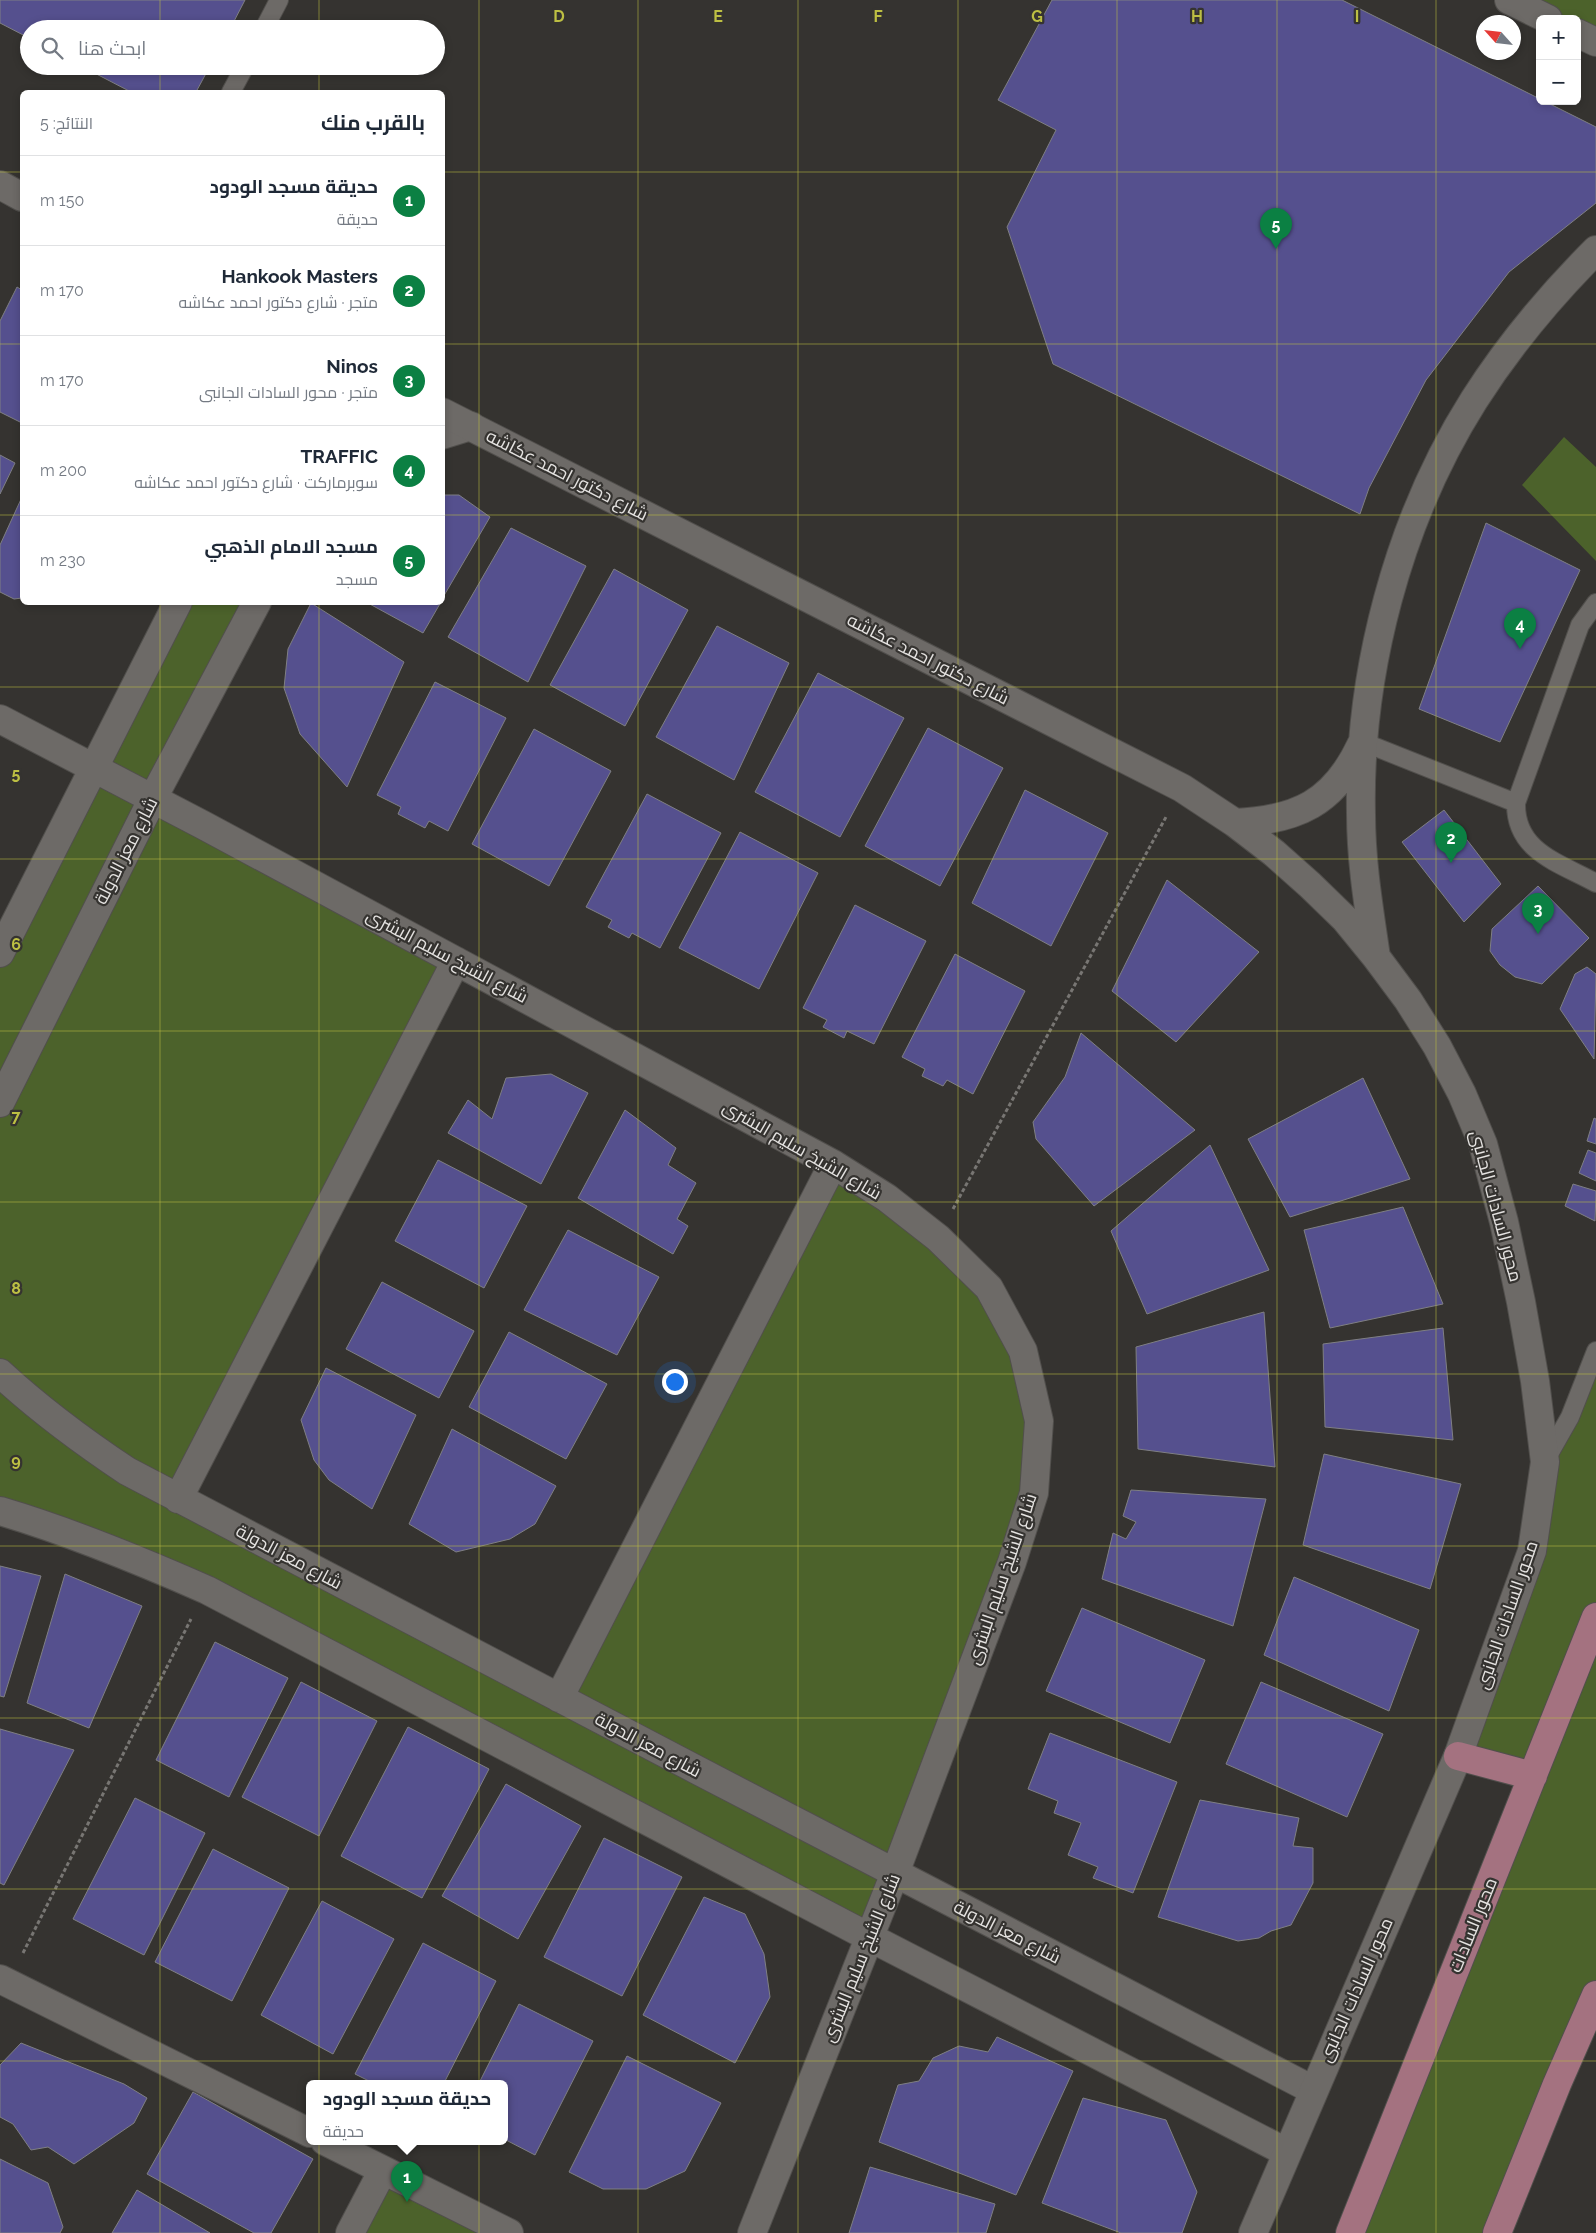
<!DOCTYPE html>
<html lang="ar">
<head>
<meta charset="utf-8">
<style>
  :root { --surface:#fff; --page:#f6f6f7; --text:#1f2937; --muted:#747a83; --line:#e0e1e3; --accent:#0b8043 }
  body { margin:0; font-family:Raleway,Cairo,sans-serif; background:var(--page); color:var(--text); direction:rtl }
  .controls { position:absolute; right:15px; top:15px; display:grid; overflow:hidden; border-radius:8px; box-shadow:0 2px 8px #0003 }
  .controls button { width:45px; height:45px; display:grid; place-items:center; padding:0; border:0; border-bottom:1px solid var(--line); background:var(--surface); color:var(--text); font:25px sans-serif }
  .compass { position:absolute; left:1476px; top:15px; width:45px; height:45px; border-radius:50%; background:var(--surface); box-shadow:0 2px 8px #0003; rotate:297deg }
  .you { position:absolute; left:674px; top:1381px; width:18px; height:18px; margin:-12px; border:4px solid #fff; border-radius:50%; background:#1a73e8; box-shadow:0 0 0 8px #1a73e833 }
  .badge { display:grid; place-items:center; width:32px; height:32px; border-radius:50%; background:var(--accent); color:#fff; font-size:16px; font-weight:700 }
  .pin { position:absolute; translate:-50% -41px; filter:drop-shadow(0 1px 2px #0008) }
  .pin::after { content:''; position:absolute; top:26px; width:18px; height:15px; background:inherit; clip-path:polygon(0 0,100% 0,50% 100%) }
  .popup { position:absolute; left:306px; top:2080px; width:202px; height:65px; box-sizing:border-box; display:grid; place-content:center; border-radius:8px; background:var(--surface); filter:drop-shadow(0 1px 4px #0005); font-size:16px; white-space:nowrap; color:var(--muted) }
  .popup b { font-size:19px; color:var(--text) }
  .popup::after { content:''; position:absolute; left:50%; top:100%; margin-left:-10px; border:10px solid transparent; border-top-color:var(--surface) }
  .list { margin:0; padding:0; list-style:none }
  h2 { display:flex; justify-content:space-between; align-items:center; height:65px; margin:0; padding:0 20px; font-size:21px }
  h2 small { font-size:16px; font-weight:400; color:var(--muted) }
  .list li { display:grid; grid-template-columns:32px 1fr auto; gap:15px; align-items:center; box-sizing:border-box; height:90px; padding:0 20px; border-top:1px solid var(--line) }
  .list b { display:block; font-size:19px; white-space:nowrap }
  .list p { margin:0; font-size:16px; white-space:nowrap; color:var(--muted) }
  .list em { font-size:16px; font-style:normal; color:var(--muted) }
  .icon { flex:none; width:28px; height:28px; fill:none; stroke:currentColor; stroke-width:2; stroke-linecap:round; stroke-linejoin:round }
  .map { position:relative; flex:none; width:1596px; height:2233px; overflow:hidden; direction:ltr }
  .search { position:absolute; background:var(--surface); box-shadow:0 2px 8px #0003; left:20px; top:20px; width:425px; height:55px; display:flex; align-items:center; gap:12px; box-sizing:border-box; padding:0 18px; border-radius:28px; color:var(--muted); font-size:19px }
  .panel { position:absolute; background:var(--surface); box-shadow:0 2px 8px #0003; left:20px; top:90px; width:425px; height:515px; border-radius:8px; direction:rtl }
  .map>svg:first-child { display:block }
  .green { fill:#4c622b }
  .building { fill:#55508e; stroke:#7f7f83 }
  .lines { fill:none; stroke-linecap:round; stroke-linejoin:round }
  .service-casing { stroke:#514f4c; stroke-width:20 }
  .minor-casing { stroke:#514f4c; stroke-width:30 }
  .tertiary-casing { stroke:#514f4c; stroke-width:30 }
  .primary-casing { stroke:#514f4c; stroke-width:30 }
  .path { stroke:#787673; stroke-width:3; stroke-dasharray:4 2.5; stroke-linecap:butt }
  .service { stroke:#6d6a67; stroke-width:18 }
  .minor { stroke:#6d6a67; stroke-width:28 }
  .tertiary { stroke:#6d6a67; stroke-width:28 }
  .primary { stroke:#a47280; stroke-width:28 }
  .grid { fill:none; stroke:#bdbf43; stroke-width:1; stroke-opacity:0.55 }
  .labels { text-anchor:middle; stroke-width:4.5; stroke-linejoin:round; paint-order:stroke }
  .street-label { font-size:18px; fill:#e5e3e1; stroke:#353330 }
  .grid-label { font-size:16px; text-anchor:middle; font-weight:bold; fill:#bdbf43; stroke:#353330; stroke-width:4.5; stroke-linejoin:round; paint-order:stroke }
</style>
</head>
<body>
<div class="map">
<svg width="1596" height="2233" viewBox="0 0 1596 2233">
  <rect width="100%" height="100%" fill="#353330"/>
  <path class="green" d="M 1509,0 L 1596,0 L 1596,42 L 1577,33 L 1577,19 L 1548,19 Z
    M 1564,437 L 1596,467 L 1596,561 L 1522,485 Z
    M 178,603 L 257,603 L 153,798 L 456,961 L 178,1499 L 559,1698 L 833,1164 L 938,1238 L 1023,1351 L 1034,1493 L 869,1937 L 207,1590 L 0,1511 L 0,953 Z
    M 1596,1351 L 1596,2016 L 1503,2233 L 1350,2233 L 1533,1776 L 1458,1756 L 1545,1462 Z
    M 383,2170 L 509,2233 L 350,2233 Z"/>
  <path class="building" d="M 0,0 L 245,0 L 230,29 L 29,29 L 29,38 L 0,23 Z
    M 1052,0 L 1342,0 L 1540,99 L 1540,101 L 1544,101 L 1596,127 L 1596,203 L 1509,272 L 1426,380 L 1369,488 L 1360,514 L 1053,364 L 1007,227 L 1056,130 L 998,100 Z
    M 81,66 L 210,66 L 196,92 L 131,92 Z
    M 17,287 L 22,290 L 22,423 L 0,412 L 0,321 Z
    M 0,455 L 15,463 L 0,494 Z
    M 442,495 L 459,495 L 490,517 L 442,599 Z
    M 22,497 L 22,598 L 14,599 L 0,592 L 0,545 Z
    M 1486,523 L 1580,570 L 1500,742 L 1419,709 Z
    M 511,528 L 586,566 L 528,682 L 448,637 Z
    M 614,569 L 688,610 L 625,726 L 550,685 Z
    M 366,602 L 441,602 L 423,633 Z
    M 311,603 L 404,662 L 347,787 L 300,734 L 284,688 L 288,649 Z
    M 717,626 L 789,663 L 734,780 L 656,737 Z
    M 818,673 L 904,718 L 840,837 L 755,792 Z
    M 435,682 L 506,718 L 448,831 L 429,821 L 425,828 L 398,814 L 401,807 L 377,795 Z
    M 928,728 L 1003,768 L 940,886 L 865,846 Z
    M 534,729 L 611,771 L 549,886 L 472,844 Z
    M 1025,790 L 1108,833 L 1051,946 L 972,903 Z
    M 647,794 L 721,833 L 660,948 L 632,933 L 629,938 L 608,927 L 612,920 L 586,907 Z
    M 1444,810 L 1501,884 L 1464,922 L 1402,842 Z
    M 740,832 L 818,873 L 759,989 L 679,948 Z
    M 1167,880 L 1259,952 L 1176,1042 L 1112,991 Z
    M 1538,886 L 1589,938 L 1542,984 L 1515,977 L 1500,965 L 1490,951 L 1492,929 Z
    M 855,905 L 926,941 L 874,1044 L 847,1031 L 844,1038 L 823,1027 L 827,1020 L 803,1008 Z
    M 955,954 L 1025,991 L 973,1094 L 947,1080 L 943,1086 L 922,1076 L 925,1069 L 902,1057 Z
    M 1587,967 L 1596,974 L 1594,1059 L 1560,1009 L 1575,974 Z
    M 1081,1033 L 1195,1130 L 1094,1206 L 1036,1139 L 1033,1122 L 1065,1077 Z
    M 551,1074 L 588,1093 L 541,1184 L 448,1133 L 468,1100 L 492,1119 L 506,1078 Z
    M 1363,1078 L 1410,1179 L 1290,1217 L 1248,1139 Z
    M 625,1110 L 676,1148 L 668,1165 L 696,1183 L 677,1219 L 688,1226 L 673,1254 L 578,1198 Z
    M 1594,1118 L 1596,1119 L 1596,1144 L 1587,1141 Z
    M 1210,1145 L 1269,1270 L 1147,1314 L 1111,1231 Z
    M 1588,1150 L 1596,1153 L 1596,1181 L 1579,1173 Z
    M 438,1160 L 527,1206 L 484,1288 L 395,1241 Z
    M 1573,1184 L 1596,1191 L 1595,1221 L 1565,1206 Z
    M 1403,1207 L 1443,1304 L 1330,1328 L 1304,1230 Z
    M 568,1230 L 659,1277 L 617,1355 L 524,1310 Z
    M 382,1282 L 474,1331 L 439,1398 L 346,1349 Z
    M 1264,1312 L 1275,1467 L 1138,1449 L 1136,1347 Z
    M 1443,1328 L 1453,1440 L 1325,1427 L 1323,1344 Z
    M 509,1332 L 607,1384 L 566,1459 L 469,1407 Z
    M 326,1368 L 416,1415 L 372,1509 L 329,1480 L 314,1460 L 301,1420 Z
    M 452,1429 L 556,1486 L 535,1524 L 510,1539 L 456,1552 L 409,1524 Z
    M 1324,1454 L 1461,1484 L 1430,1589 L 1303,1545 Z
    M 1131,1490 L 1266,1499 L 1233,1626 L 1102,1579 L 1113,1533 L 1126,1539 L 1136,1522 L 1123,1516 Z
    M 0,1566 L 41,1576 L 4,1697 L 0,1696 Z
    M 65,1574 L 142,1606 L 89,1728 L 27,1703 Z
    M 1294,1577 L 1419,1630 L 1389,1711 L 1264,1655 Z
    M 1082,1608 L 1205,1660 L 1170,1743 L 1046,1691 Z
    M 215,1642 L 288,1678 L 229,1797 L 156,1760 Z
    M 301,1682 L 377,1721 L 319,1836 L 242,1797 Z
    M 1261,1682 L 1383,1734 L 1347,1817 L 1226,1764 Z
    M 408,1727 L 489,1769 L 422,1898 L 341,1856 Z
    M 0,1729 L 74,1750 L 4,1885 L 0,1883 Z
    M 1050,1733 L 1177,1782 L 1133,1893 L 1093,1878 L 1098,1867 L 1068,1855 L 1081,1823 L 1054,1813 L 1058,1801 L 1028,1789 Z
    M 506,1784 L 581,1826 L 518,1939 L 442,1896 Z
    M 135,1798 L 205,1833 L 144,1955 L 73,1919 Z
    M 1200,1800 L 1299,1818 L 1293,1846 L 1313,1848 L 1313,1883 L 1291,1925 L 1271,1931 L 1259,1938 L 1238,1941 L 1158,1917 Z
    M 604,1838 L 682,1877 L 622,1996 L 544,1957 Z
    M 213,1849 L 289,1888 L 232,2001 L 155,1962 Z
    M 704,1897 L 745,1914 L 764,1954 L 770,1997 L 735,2063 L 643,2015 Z
    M 322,1901 L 394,1939 L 333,2054 L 261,2015 Z
    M 423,1943 L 496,1981 L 444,2083 L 373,2083 L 355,2074 Z
    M 519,2004 L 593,2041 L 535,2155 L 504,2139 L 504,2083 L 479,2083 Z
    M 997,2037 L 1073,2071 L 1016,2195 L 879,2142 L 898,2085 L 919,2081 L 933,2058 L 959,2046 L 988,2052 Z
    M 21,2043 L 124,2084 L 147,2098 L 134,2123 L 74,2164 L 48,2147 L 31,2150 L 13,2124 L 0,2117 L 0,2065 Z
    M 627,2056 L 721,2103 L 685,2171 L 646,2189 L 603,2189 L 569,2172 Z
    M 193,2092 L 313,2159 L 271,2233 L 254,2233 L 147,2174 Z
    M 1083,2098 L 1166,2120 L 1197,2192 L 1182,2233 L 1121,2233 L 1042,2203 Z
    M 0,2159 L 48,2183 L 63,2227 L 60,2233 L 0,2233 Z
    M 870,2167 L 995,2204 L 986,2233 L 849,2233 Z
    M 137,2190 L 210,2233 L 112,2233 Z"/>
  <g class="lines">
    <g class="service-casing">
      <path id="service" d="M 264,29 L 279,0
        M 231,92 L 245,66
        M 1596,603 L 1580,625 L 1516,803 C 1515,852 1560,863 1596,883
        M 1363,742 L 1516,803
        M 1545,1461 L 1570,1417 L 1596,1351"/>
    </g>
    <g class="minor-casing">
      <path id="minor" d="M 442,435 L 471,426
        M 0,719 L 203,825 L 833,1164 L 887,1198 L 938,1238 L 989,1288 L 1023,1351 L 1039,1421 L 1034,1493 L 1012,1562 L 895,1873 L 752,2233
        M 0,953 L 178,602
        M 0,1103 L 153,798 L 257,602
        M 0,1373 C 40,1410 82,1441 127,1471 L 699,1771 L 1313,2090
        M 178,1499 L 456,961
        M 0,1511 C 71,1532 139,1560 207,1590 L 869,1937 L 1286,2152
        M 559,1698 L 833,1164
        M 0,1979 L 310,2133
        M 325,2141 L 509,2233
        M 350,2233 L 383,2170"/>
    </g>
    <g class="tertiary-casing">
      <path id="tertiary" d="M 1509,0 L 1548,19
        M 1577,33 L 1596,42
        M 0,185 L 22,197
        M 442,412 L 1182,788 L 1235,823 L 1274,853 L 1310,885 L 1345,919 L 1376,957 L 1408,1000 L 1437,1046 L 1462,1094 L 1483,1144 L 1504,1222 L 1521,1302 L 1535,1381 L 1545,1462 L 1532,1551 L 1458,1756 L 1253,2233
        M 1235,823 C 1297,820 1334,803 1361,745
        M 1376,957 C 1369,909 1361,862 1361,814 C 1358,673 1398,520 1474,400 C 1509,345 1550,296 1596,250"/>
    </g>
    <g class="primary-casing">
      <path id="primary" d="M 1458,1756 L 1533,1776
        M 1350,2233 L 1596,1617
        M 1497,2233 L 1557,2084 L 1596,1995"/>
    </g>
    <path class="path" d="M 953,1209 L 1166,817
      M 23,1953 L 191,1619"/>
    <use href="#service" class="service"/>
    <use href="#minor" class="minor"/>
    <use href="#tertiary" class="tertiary"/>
    <use href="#primary" class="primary"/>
  </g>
  <path class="grid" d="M 160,0 L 160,29M 319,0 L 319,29M 479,0 L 479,2233M 638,0 L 638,2233M 798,0 L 798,2233M 958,0 L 958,2233M 1117,0 L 1117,2233M 1277,0 L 1277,2233M 1436,0 L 1436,2233M 160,66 L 160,92M 319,66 L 319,92M 0,172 L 22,172M 442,172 L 1596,172M 0,344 L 22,344M 442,344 L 1596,344M 0,515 L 22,515M 442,515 L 1596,515M 160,602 L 160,2233M 319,602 L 319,2233M 0,687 L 1596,687M 0,859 L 1596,859M 0,1031 L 1596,1031M 0,1202 L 1596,1202M 0,1374 L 1596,1374M 0,1546 L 1596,1546M 0,1718 L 1596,1718M 0,1889 L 1596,1889M 0,2061 L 1596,2061"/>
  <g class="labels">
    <g class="street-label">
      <text transform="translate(567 475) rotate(27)" y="6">شارع دكتور احمد عكاشه</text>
      <text transform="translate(928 659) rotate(27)" y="6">شارع دكتور احمد عكاشه</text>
      <text transform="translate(126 851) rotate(-63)" y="6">شارع معز الدولة</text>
      <text transform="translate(447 956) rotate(28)" y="6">شارع الشيخ سليم البشرى</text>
      <text transform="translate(802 1150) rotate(30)" y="6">شارع الشيخ سليم البشرى</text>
      <text transform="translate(1496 1206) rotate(75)" y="6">محور السادات الجانبى</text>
      <text transform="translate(289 1557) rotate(28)" y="6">شارع معز الدولة</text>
      <text transform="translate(1002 1579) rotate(-71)" y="6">شارع الشيخ سليم البشرى</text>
      <text transform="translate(1507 1615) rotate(-71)" y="6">محور السادات الجانبى</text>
      <text transform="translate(648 1745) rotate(28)" y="6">شارع معز الدولة</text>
      <text transform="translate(1473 1925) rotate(-68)" y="6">محور السادات</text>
      <text transform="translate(1007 1932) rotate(27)" y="6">شارع معز الدولة</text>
      <text transform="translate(861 1958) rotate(-68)" y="6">شارع الشيخ سليم البشرى</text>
      <text transform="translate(1356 1990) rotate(-66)" y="6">محور السادات الجانبى</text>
    </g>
  </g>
  <g class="grid-label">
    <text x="559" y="22">D</text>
    <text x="718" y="22">E</text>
    <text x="878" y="22">F</text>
    <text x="1037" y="22">G</text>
    <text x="1197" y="22">H</text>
    <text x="1357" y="22">I</text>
    <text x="16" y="779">5</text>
    <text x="16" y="950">6</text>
    <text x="16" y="1122">7</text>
    <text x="16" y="1294">8</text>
    <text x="16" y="1466">9</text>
  </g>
</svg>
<div class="controls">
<button>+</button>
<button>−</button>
</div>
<svg class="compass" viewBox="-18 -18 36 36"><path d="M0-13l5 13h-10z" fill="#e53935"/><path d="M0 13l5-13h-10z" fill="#747a83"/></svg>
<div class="you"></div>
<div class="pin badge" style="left:407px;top:2202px">1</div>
<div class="popup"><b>حديقة مسجد الودود</b>حديقة</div>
<div class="pin badge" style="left:1451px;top:863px">2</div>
<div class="pin badge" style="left:1538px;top:934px">3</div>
<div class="pin badge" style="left:1520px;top:649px">4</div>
<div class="pin badge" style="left:1276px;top:249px">5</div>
<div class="search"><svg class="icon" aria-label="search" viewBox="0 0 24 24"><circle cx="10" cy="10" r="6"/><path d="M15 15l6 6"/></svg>ابحث هنا</div>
<section class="panel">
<h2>بالقرب منك<small>النتائج: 5</small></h2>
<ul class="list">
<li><span class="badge">1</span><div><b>حديقة مسجد الودود</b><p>حديقة</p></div><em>150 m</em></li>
<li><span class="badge">2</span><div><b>Hankook Masters</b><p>متجر · شارع دكتور احمد عكاشه</p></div><em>170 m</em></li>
<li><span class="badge">3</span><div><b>Ninos</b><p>متجر · محور السادات الجانبى</p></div><em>170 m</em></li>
<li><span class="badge">4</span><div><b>TRAFFIC</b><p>سوبرماركت · شارع دكتور احمد عكاشه</p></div><em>200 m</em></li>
<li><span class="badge">5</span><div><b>مسجد الامام الذهبي</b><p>مسجد</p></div><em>230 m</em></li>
</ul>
</section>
</div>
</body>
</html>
